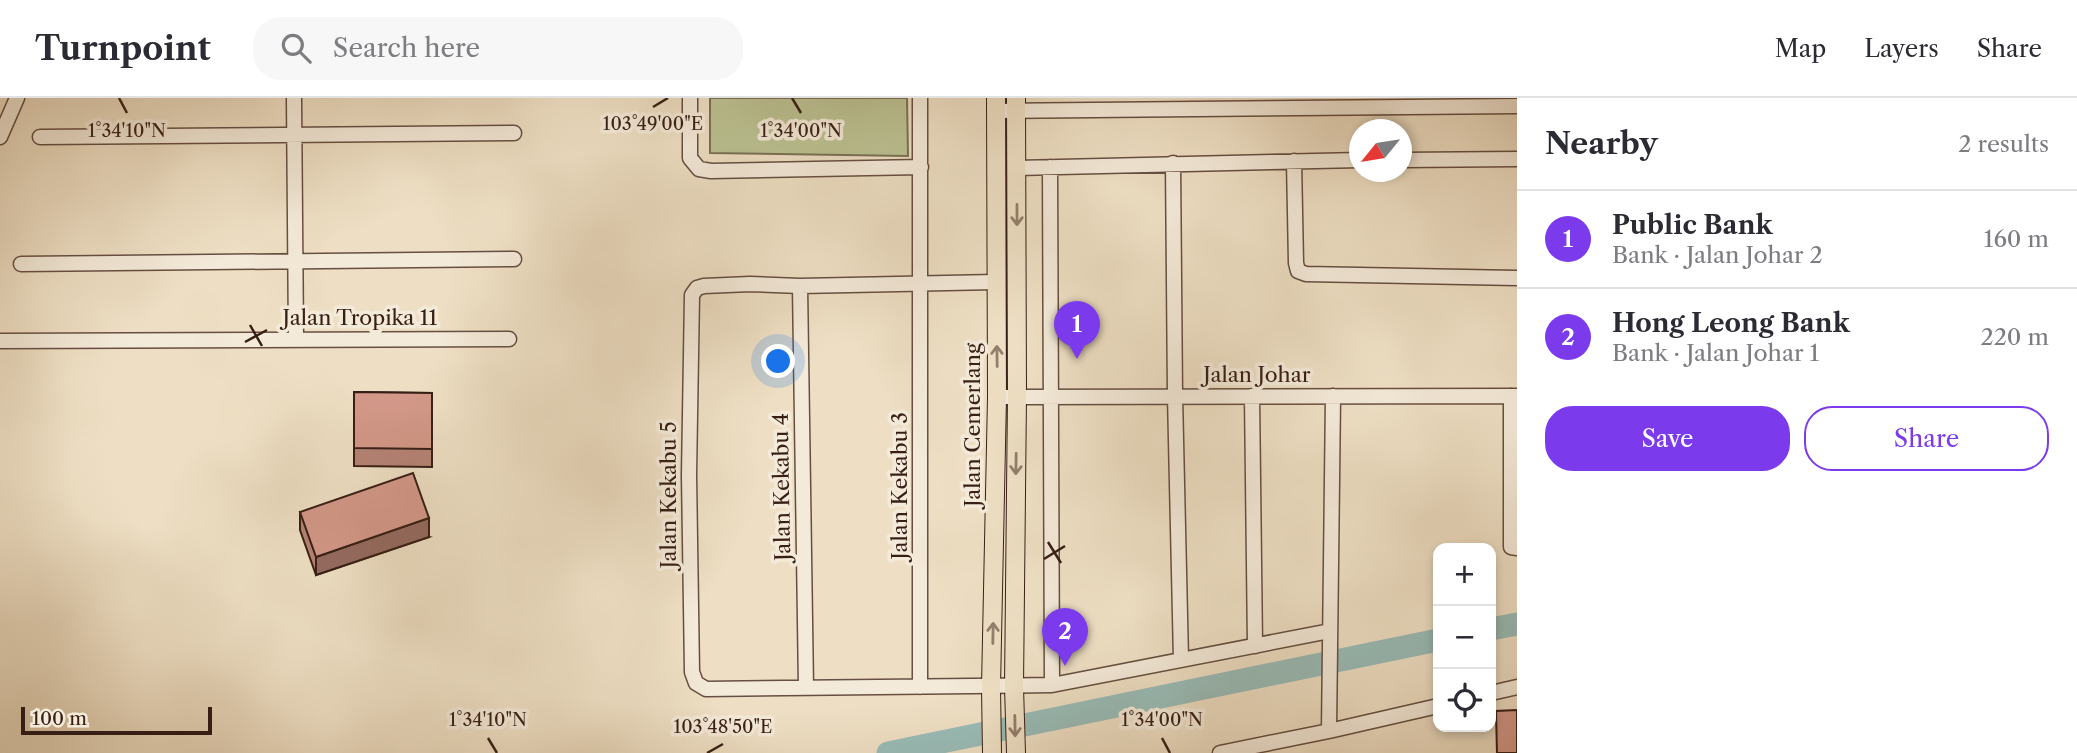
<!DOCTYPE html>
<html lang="en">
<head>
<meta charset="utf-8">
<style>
  :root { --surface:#fff; --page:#f7f7f7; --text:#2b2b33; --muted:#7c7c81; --line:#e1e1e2; --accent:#7c3aed }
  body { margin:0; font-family:"Libre Caslon Text",serif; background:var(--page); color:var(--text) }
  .controls { position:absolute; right:21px; bottom:21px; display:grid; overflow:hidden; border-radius:14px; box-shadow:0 4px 10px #0003 }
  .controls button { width:63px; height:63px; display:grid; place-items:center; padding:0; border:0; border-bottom:2px solid var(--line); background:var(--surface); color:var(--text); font:35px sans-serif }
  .compass { position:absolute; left:1349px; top:21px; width:63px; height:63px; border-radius:50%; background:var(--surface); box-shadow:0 4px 10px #0003; rotate:240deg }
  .scale { position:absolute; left:21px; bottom:18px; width:191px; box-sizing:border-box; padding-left:7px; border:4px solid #381f15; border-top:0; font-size:19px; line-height:24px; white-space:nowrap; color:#381f15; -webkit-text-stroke:5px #f4ead9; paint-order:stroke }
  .you { position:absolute; left:779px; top:264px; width:24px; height:24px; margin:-18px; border:5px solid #fff; border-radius:50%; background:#1a73e8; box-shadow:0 0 0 10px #1a73e833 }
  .badge { display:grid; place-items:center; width:46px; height:46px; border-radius:50%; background:var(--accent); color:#fff; font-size:23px; font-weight:700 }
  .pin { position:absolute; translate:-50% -58px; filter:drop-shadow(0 2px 4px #0008) }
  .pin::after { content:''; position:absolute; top:37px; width:24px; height:21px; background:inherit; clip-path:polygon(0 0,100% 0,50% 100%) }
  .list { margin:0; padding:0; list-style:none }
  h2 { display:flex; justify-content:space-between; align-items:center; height:91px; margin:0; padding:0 28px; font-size:30px }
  h2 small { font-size:23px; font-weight:400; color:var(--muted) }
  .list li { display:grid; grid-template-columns:46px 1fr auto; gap:21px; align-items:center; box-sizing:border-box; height:98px; padding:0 28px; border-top:2px solid var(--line) }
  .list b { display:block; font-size:26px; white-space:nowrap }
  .list p { margin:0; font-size:23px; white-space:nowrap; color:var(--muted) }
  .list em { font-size:23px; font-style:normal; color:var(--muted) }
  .actions { display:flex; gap:14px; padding:21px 28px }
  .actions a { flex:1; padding:16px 0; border:2px solid var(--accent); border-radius:28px; text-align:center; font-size:24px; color:var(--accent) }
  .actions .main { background:var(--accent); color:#fff }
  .icon { flex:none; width:38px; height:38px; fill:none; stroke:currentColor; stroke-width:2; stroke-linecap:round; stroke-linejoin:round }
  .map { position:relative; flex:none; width:1517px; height:655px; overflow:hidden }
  header { display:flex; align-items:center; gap:42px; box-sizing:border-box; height:98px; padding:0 35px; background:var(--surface); border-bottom:2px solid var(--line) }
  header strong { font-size:33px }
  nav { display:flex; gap:38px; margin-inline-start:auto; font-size:24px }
  .search { width:490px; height:63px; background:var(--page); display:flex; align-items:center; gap:18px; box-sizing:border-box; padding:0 24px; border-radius:28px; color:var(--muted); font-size:26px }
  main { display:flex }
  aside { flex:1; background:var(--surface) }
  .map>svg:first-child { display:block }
  .green { fill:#bbc192; stroke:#7a7054; stroke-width:2 }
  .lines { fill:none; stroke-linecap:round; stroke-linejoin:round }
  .river { stroke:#99bcb7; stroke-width:23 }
  .minor-casing { stroke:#664f41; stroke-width:17 }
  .major-casing { stroke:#381f15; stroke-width:20 }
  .minor { stroke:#f4ead9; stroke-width:14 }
  .major { stroke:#eedfc4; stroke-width:18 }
  .wall { fill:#b58376; stroke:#381f15; stroke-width:2 }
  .shaded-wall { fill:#946a60; stroke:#381f15; stroke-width:2 }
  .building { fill:#d39889; stroke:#381f15; stroke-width:2 }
  .oneway { stroke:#937f6c }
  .ticks { fill:none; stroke:#381f15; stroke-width:2.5 }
  .labels { text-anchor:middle; stroke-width:7; stroke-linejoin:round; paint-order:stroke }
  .street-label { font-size:21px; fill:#381f15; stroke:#f4ead9 }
  .ticks-label { font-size:18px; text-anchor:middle; fill:#381f15; stroke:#f4ead9; stroke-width:7; stroke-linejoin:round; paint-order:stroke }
</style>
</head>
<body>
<header>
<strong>Turnpoint</strong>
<div class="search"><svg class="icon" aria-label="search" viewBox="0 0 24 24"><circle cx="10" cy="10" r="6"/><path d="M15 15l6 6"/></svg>Search here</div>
<nav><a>Map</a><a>Layers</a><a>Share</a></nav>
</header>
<main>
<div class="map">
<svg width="1517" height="655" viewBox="0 0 1517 655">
  <rect width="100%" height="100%" fill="#eedfc4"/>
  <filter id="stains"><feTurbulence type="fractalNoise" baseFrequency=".00286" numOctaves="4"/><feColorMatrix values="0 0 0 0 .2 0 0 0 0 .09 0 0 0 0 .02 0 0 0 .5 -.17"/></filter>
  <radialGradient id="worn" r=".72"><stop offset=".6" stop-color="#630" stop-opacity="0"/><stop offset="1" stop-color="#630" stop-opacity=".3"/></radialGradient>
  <path class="green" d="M 710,0 L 907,0 L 908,58 L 710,55 Z"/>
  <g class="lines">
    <path class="river" d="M 1491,531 L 1517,526
      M 888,655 L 1438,542"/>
    <g class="minor-casing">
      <path id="minor" d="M 294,0 L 296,241
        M 690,0 L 690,60 L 699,71 L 711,73 L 921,69
        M 996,13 L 1517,8
        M 0,39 L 17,0
        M 40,39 L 514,35
        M 1402,62 L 1517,61
        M 1294,63 L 1296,165 L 1298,173 L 1306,176 L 1517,180
        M 1173,65 L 1175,298 L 1181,562
        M 1050,69 L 1052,587
        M 1017,70 L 1360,62
        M 21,166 L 514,161
        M 995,184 L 800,188 L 750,186 L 704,188 L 697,190 L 692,197 L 689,377 L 692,574 L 696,585 L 706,591 L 1052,587 L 1330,533
        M 800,188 L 806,590
        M 0,243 L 509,241
        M 1252,298 L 1255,548
        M 1511,298 L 1511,449 L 1517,450
        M 997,299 L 1517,298
        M 920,589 L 920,0
        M 1491,595 L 1517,589
        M 1329,633 L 1333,298
        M 1220,655 L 1329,633 L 1438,608"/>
    </g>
    <g class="major-casing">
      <path id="major" d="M 1016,0 L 1017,298 L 1014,589 L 1016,655
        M 992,655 L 991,589 L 997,299 L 996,0"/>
    </g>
    <use href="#minor" class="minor"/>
    <use href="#major" class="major"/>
  </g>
  <path class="wall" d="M 354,294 L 432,295 L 432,369 L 354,368 Z
    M 300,414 L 429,439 L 316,477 L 300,432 Z"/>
  <path class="shaded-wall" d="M 429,420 L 429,439 L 316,477 L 316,459 Z"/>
  <path class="building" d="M 354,294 L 432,295 L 432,351 L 354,350 Z
    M 413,375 L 429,420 L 316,459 L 300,414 Z
    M 1517,612 L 1517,655 L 1497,655 L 1496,613 Z"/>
  <defs><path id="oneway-shaft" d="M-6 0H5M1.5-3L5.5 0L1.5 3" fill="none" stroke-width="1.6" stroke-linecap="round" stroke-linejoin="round" transform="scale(1.75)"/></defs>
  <g class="oneway">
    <use href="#oneway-shaft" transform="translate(1017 117) rotate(90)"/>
    <use href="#oneway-shaft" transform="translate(997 258) rotate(-91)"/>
    <use href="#oneway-shaft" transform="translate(1016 366) rotate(91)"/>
    <use href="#oneway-shaft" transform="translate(993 535) rotate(-89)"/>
    <use href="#oneway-shaft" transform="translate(1015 628) rotate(89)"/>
  </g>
  <path class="ticks" d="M 119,0 L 127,15M 792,0 L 801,15M 653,9 L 668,0M 250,227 L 262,248M 245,244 L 267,232M 1048,444 L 1061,465M 1044,461 L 1065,448M 488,640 L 497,655M 1162,640 L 1170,655M 707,655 L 723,646"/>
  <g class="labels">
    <g class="street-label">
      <text x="360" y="227">Jalan Tropika 11</text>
      <text x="1257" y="284">Jalan Johar</text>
      <text transform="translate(973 327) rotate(-90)" y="7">Jalan Cemerlang</text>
      <text transform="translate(900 388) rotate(-90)" y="7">Jalan Kekabu 3</text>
      <text transform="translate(782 389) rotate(-91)" y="7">Jalan Kekabu 4</text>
      <text transform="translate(669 397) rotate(-90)" y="7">Jalan Kekabu 5</text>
    </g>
  </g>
  <g class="ticks-label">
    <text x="653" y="32">103°49'00"E</text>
    <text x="127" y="39">1°34'10"N</text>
    <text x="801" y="39">1°34'00"N</text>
    <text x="488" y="628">1°34'10"N</text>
    <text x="1162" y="628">1°34'00"N</text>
    <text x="723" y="635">103°48'50"E</text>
  </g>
  <rect width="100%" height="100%" filter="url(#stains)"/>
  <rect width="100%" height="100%" fill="url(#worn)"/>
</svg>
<div class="controls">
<button>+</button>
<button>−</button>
<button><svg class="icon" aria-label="locate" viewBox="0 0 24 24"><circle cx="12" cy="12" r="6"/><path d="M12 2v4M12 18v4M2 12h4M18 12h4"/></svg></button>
</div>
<svg class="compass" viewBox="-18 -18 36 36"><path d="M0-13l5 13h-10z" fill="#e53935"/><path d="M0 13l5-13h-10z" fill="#7c7c81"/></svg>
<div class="scale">100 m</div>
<div class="you"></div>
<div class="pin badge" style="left:1077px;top:261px">1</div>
<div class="pin badge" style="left:1065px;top:568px">2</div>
</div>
<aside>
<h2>Nearby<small>2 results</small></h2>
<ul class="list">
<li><span class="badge">1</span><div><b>Public Bank</b><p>Bank · Jalan Johar 2</p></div><em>160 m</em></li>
<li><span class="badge">2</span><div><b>Hong Leong Bank</b><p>Bank · Jalan Johar 1</p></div><em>220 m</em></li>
</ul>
<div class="actions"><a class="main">Save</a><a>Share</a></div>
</aside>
</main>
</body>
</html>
